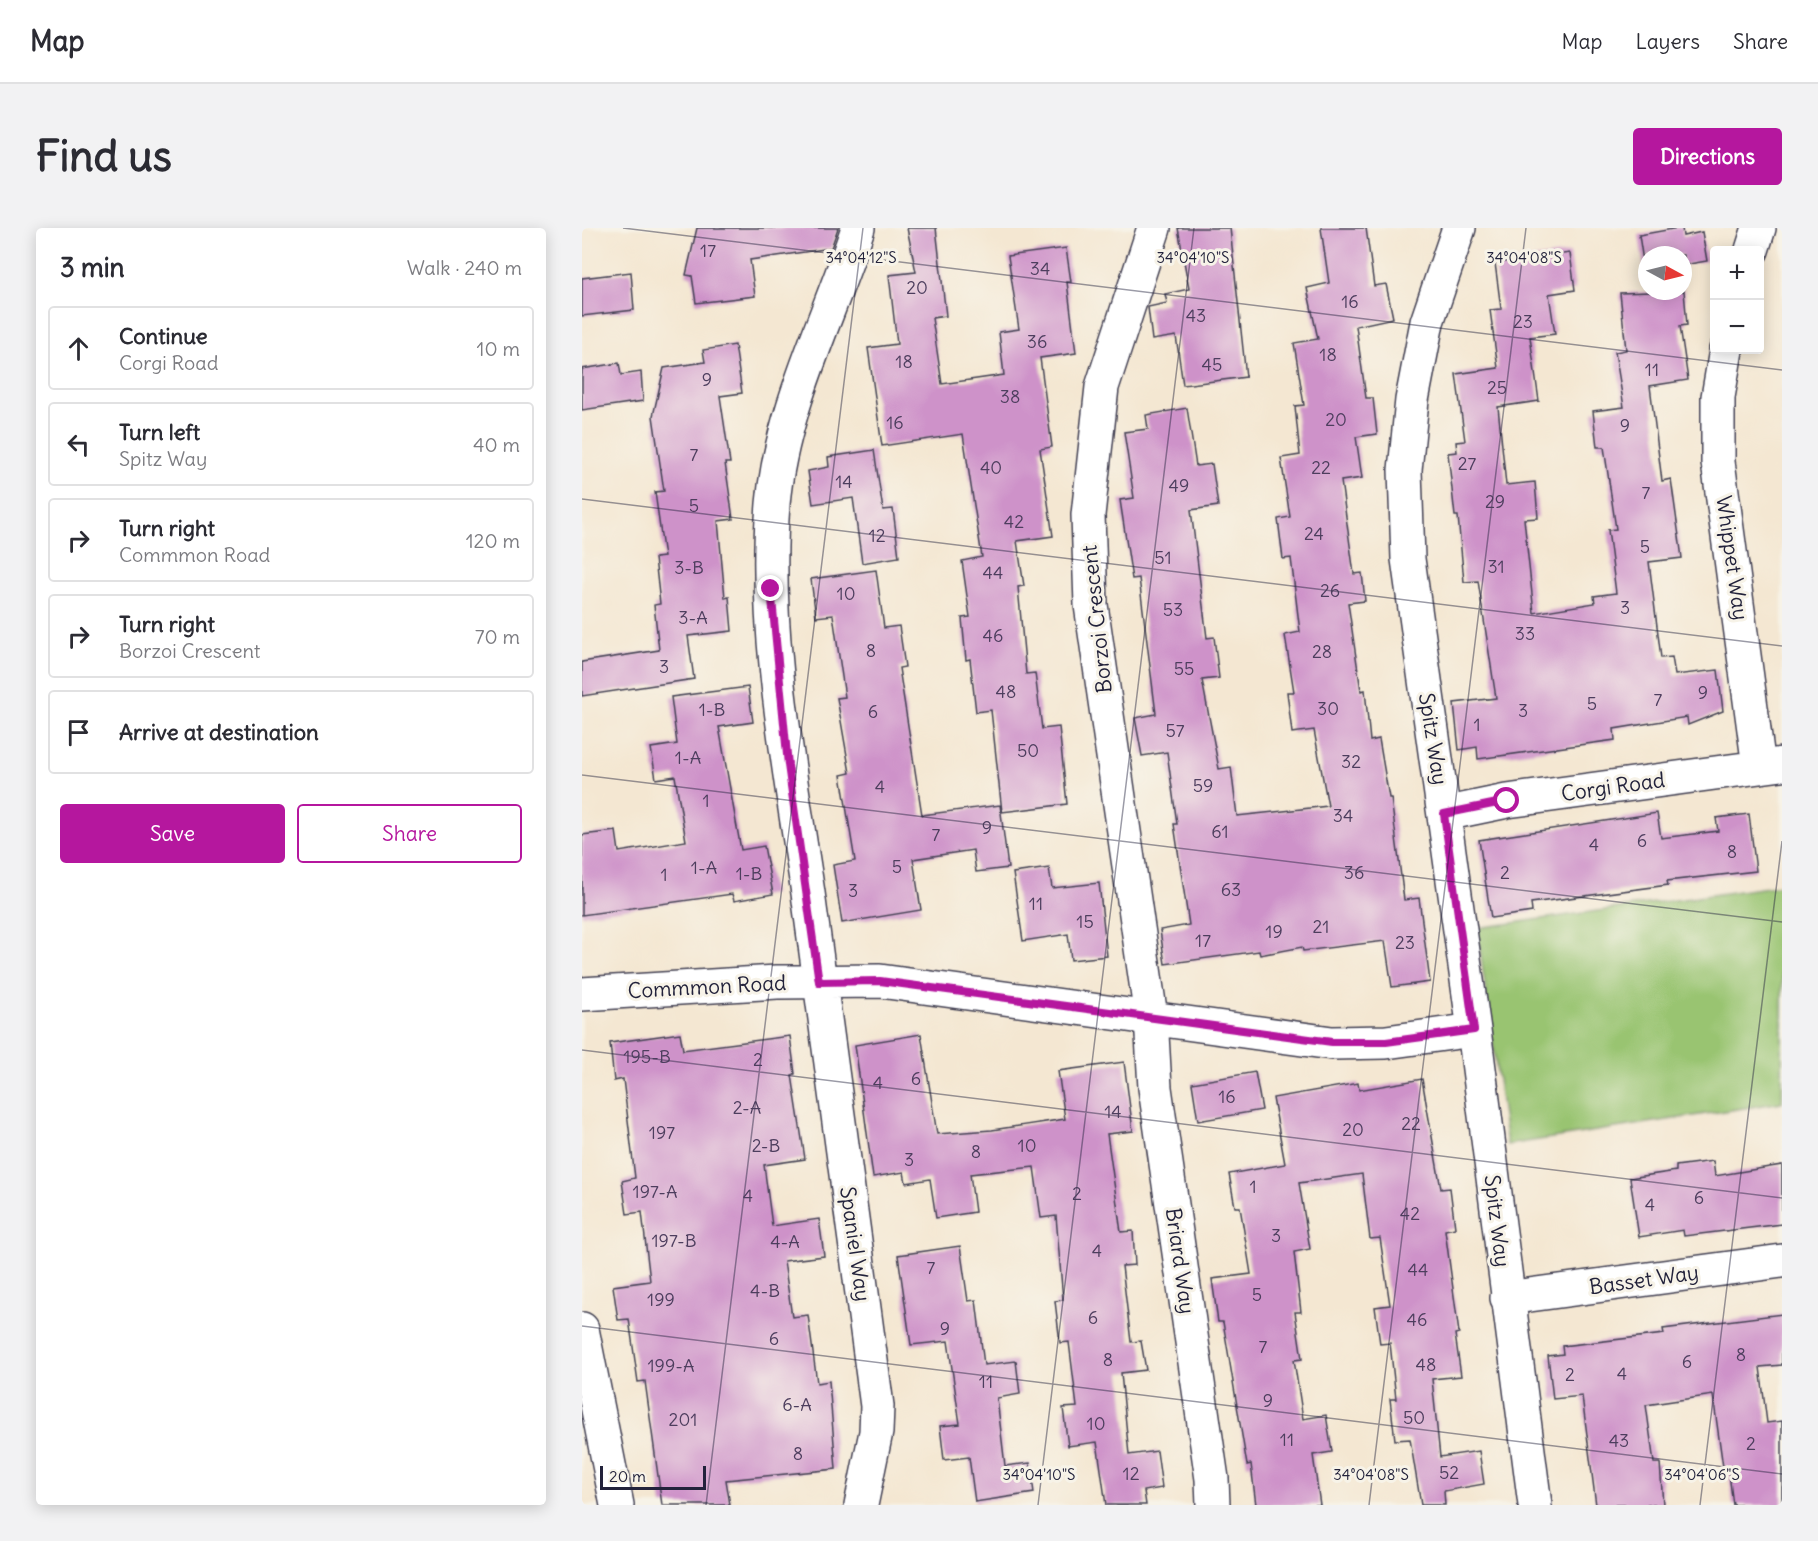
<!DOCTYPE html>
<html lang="en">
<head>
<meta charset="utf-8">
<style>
  :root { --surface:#fff; --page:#f2f2f3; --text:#2b2b33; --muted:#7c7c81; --line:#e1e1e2; --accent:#b5179e }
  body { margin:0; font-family:Delius,sans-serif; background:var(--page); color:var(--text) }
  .controls { position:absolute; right:18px; top:18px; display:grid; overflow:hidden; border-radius:6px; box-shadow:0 3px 15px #0003 }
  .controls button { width:54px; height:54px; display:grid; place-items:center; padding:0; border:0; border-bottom:2px solid var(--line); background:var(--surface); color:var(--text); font:30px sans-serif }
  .compass { position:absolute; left:1056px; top:18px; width:54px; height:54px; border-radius:50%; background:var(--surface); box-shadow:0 3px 15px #0003; rotate:97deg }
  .scale { position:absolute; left:18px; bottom:15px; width:106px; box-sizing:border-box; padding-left:6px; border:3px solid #22223b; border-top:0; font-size:16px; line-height:21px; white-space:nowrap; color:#22223b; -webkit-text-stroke:4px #f7f3e8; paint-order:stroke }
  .stop { position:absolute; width:18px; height:18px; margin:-14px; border:4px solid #b5179e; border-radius:50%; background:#fff }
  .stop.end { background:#b5179e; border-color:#fff; box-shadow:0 2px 6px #0008 }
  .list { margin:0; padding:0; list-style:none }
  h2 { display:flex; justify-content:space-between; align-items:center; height:78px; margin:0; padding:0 24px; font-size:26px }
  h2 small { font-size:20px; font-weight:400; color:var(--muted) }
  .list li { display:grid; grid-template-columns:39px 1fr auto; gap:18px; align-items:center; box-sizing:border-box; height:84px; margin:0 12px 12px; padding:0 12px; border:2px solid var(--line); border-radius:6px }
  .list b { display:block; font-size:22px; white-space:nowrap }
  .list p { margin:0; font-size:20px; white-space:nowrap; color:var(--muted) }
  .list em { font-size:20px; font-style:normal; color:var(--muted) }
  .actions { display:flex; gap:12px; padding:18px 24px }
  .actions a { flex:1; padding:14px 0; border:2px solid var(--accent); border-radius:6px; text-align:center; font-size:21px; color:var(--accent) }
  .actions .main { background:var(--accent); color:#fff }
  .icon { flex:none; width:33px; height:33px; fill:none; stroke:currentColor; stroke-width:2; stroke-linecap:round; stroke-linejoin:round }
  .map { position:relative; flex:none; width:1200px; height:1277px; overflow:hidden; border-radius:6px }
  header { display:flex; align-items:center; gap:36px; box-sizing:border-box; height:84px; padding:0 30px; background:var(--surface); border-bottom:2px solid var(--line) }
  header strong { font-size:28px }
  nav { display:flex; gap:33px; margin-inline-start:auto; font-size:21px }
  .intro { display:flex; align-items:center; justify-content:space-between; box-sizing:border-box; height:144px; padding:0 36px }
  h1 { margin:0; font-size:42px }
  .button { padding:15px 27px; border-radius:6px; background:var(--accent); color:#fff; font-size:21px; font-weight:700 }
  main { display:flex; gap:36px; padding:0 36px }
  aside { flex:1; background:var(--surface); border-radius:6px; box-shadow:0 3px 15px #0003 }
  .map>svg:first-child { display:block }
  .green { fill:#99c471; stroke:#5e7356; stroke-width:1.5 }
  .building { fill:#ce92c9 }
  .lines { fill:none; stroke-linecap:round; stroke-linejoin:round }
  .minor-casing { stroke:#424052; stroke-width:36 }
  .minor { stroke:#fff; stroke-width:33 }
  .route { stroke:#b5179e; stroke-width:8 }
  .ticks { fill:none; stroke:#22223b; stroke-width:1.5; stroke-opacity:0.45 }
  .labels { text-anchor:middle; stroke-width:6; stroke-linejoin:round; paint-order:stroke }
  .number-label { font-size:18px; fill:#4d3e5e }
  .street-label { font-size:21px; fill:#22223b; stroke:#f7f3e8 }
  .ticks-label { font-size:15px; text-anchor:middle; fill:#22223b; stroke:#f7f3e8; stroke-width:6; stroke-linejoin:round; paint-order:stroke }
</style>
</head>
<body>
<header>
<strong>Map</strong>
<nav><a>Map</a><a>Layers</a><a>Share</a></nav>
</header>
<div class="intro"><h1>Find us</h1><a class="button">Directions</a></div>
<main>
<aside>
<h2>3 min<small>Walk · 240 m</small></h2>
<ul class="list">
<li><svg class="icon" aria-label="ahead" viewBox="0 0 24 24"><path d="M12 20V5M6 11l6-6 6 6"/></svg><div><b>Continue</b><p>Corgi Road</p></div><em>10 m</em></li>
<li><svg class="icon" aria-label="left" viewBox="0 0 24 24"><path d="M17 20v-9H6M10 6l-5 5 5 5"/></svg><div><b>Turn left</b><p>Spitz Way</p></div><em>40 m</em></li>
<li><svg class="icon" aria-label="right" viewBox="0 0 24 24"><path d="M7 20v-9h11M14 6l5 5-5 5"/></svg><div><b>Turn right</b><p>Commmon Road</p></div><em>120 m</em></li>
<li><svg class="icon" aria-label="right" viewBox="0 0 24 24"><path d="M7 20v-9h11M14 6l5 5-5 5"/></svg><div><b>Turn right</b><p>Borzoi Crescent</p></div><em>70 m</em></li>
<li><svg class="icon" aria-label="arrive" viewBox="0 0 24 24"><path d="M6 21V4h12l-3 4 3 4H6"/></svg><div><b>Arrive at destination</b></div></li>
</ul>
<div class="actions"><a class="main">Save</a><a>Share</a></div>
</aside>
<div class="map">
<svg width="1200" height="1277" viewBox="0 0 1200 1277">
  <rect width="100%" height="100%" fill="#f7f3e8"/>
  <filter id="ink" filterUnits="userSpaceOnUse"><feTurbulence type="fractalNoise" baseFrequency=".0167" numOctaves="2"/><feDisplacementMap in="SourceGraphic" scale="12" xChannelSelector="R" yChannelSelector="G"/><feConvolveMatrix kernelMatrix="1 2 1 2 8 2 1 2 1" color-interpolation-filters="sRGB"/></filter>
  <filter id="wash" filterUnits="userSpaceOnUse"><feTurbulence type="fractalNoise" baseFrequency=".008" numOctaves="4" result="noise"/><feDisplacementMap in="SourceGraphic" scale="24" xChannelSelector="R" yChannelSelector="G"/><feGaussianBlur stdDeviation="1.35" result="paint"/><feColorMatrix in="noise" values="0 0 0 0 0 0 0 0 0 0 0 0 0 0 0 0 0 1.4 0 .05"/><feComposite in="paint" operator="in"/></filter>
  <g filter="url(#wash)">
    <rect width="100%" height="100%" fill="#f4e7d2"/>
    <path class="green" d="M 1200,657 L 1200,874 L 925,917 L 895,700 Z"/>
    <g id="blocks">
      <path class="building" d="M 115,0 L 256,0 L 249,20 L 168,32 L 173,68 L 114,75 L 110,48 L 104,47 Z
        M 325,0 L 354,0 L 364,88 L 350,90 L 360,156 L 422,147 L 417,104 L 437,101 L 426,28 L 484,20 L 489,54 L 485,54 L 494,125 L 458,130 L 470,219 L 458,221 L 471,308 L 435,313 L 442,358 L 436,359 L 444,446 L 453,445 L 460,501 L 477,499 L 485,576 L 420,584 L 409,482 L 394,484 L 388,431 L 384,432 L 380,390 L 388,389 L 380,333 L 400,329 L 381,206 L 300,218 L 286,120 L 315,116 L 307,47 L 334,44 Z
        M 596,0 L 648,0 L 664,149 L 601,157 L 594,108 L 570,112 L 566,79 L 585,75 L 583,66 L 607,61 Z
        M 739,0 L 784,0 L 792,58 L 804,56 L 811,90 L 774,98 L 784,170 L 791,170 L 795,206 L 774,209 L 780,250 L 759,253 L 772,346 L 780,345 L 783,373 L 766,375 L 779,463 L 783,462 L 788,513 L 797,511 L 807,570 L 809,570 L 822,672 L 837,670 L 848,754 L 810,759 L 803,713 L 721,723 L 720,719 L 678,727 L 677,723 L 583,736 L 578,702 L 607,697 L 592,596 L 595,596 L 585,524 L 560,528 L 553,490 L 574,486 L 557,350 L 550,351 L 538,272 L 552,270 L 542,204 L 566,201 L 564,187 L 605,180 L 614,238 L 630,236 L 636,278 L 609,282 L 625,410 L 632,409 L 637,450 L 620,452 L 637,541 L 649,539 L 655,588 L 746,578 L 732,502 L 710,505 L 705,464 L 712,464 L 703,407 L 718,404 L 709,330 L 701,331 L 696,291 L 708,289 L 699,230 L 718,227 L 713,178 L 722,177 L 712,115 L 736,111 L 725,60 L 747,55 Z
        M 1096,0 L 1100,0 L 1101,8 L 1120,4 L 1125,33 L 1101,37 L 1101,27 L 1065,27 L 1065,60 L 1057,7 Z
        M 988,25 L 993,62 L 967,66 L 973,106 L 948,109 L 957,173 L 916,179 L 924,257 L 953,254 L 956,290 L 942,291 L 952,385 L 1013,375 L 1012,368 L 1034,365 L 1026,302 L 1034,301 L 1022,219 L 1015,219 L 1011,183 L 1042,179 L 1033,124 L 1044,122 L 1038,65 L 1101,63 L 1101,52 L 1105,97 L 1098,98 L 1106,152 L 1068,158 L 1080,253 L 1089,251 L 1100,330 L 1067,334 L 1079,430 L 1090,429 L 1093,447 L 1136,442 L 1141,483 L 1106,497 L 1105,489 L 1032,501 L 1033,512 L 896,531 L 895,519 L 877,522 L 872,475 L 914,470 L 896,353 L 882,354 L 876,288 L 873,288 L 866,225 L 875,224 L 874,214 L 883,213 L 874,146 L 916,140 L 908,82 L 919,81 L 913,35 Z
        M 49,44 L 52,82 L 0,88 L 0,50 Z
        M 153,117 L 160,165 L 138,168 L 148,235 L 143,235 L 151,291 L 136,293 L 143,370 L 147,369 L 150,403 L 106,408 L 112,451 L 0,468 L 0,434 L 77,422 L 72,377 L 78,376 L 73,330 L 82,329 L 73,264 L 82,263 L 71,188 L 82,140 L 123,134 L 121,122 Z
        M 37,135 L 39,147 L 59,144 L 61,173 L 0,182 L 0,141 Z
        M 292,222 L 301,282 L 311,281 L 317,329 L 280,335 L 271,270 L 231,276 L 226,243 L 247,239 L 246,229 Z
        M 294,342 L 302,400 L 317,398 L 323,439 L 317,440 L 340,587 L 418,577 L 426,640 L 394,644 L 391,622 L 331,631 L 339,682 L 260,695 L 251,637 L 273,633 L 259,547 L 268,545 L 255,470 L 263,469 L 251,387 L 234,389 L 229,351 Z
        M 166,459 L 171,494 L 137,499 L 159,622 L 182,618 L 191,666 L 152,673 L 150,666 L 0,687 L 0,607 L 34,603 L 37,624 L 104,613 L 93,548 L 74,551 L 69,520 L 95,516 L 89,469 Z
        M 1075,585 L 1079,610 L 1136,603 L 1134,590 L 1167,586 L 1174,643 L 1085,653 L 1086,657 L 949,675 L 950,684 L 909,690 L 897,612 Z
        M 467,640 L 470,660 L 517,655 L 525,728 L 489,732 L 486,706 L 441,713 L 431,645 Z
        M 98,805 L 101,822 L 208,808 L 213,846 L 210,847 L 223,931 L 182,937 L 190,998 L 237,991 L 242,1028 L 202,1033 L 210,1089 L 226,1087 L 235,1155 L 247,1153 L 254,1241 L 144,1252 L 148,1277 L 80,1277 L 63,1153 L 56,1154 L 47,1091 L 36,1092 L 31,1058 L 68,1053 L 60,984 L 45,986 L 40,953 L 53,950 L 41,851 L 32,853 L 28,815 Z
        M 339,806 L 355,906 L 410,902 L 483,891 L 476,843 L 542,834 L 551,903 L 525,906 L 539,1004 L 551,1003 L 553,1037 L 540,1038 L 549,1114 L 559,1113 L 564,1142 L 539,1145 L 547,1227 L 575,1223 L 580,1260 L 562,1263 L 564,1277 L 524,1277 L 515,1214 L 486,1218 L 481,1180 L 495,1179 L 487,1114 L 478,1115 L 473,1073 L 481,1072 L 474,988 L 459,990 L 452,939 L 388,946 L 393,984 L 354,990 L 348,951 L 324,955 L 322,944 L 291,949 L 273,817 Z
        M 673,844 L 680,882 L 616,893 L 610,855 Z
        M 840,851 L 859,961 L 868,960 L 873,1000 L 863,1002 L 877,1105 L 873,1106 L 879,1148 L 850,1151 L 858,1229 L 897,1223 L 902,1256 L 862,1263 L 863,1277 L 839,1277 L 828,1211 L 813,1212 L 808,1171 L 814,1171 L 808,1115 L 798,1116 L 793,1079 L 808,1077 L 798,1010 L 788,1011 L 780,946 L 717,955 L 728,1021 L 712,1024 L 719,1084 L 713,1084 L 720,1131 L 712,1132 L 721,1191 L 744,1187 L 750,1224 L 731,1227 L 738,1277 L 674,1277 L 669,1236 L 665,1237 L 641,1094 L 636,1094 L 630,1051 L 669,1046 L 658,979 L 653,979 L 647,946 L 703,936 L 691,870 L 776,855 L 777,862 Z
        M 1131,933 L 1133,948 L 1200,937 L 1200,996 L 1102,1008 L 1101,1002 L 1057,1009 L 1048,950 L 1094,943 L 1094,938 Z
        M 378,1018 L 386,1073 L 394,1072 L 402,1137 L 434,1133 L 438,1166 L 415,1170 L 423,1238 L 448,1235 L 452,1265 L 393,1274 L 387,1229 L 362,1232 L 358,1198 L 378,1196 L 366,1113 L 329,1117 L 316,1027 Z
        M 1200,1086 L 1200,1137 L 1178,1139 L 1185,1195 L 1200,1193 L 1200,1277 L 1151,1277 L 1146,1238 L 1141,1239 L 1131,1167 L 1064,1177 L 1072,1235 L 1078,1235 L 1081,1277 L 1014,1277 L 1000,1168 L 971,1171 L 966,1128 L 981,1126 L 980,1118 L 1082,1106 L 1081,1101 Z"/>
    </g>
  </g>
  <g filter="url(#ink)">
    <use href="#blocks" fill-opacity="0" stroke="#424052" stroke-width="1.5"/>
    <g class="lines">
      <g class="minor-casing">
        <path id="minor" d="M 276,0 C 247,90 199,181 191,276 C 181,404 207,538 226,665 C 250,836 272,1007 295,1178 L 294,1204 L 279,1277
          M 572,0 L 520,159 L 506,287 L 509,377 L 569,789 L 573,860 L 630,1251 L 631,1277
          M 877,0 L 845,94 L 830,172 L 823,242 L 826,331 L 892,802 L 953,1277
          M 1170,22 L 1177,0
          M 1144,122 L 1136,169 L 1136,234 L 1177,539
          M 862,586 L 925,573 L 1200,536
          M 0,766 L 195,754 L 298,753 L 750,815 L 804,814 L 892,802
          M 925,1070 L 1200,1033
          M 0,1101 L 35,1277"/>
      </g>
      <use href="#minor" class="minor"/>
    </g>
  </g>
  <g class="lines" filter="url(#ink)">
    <path class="route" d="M 189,361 L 206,537 L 237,754 L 298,753 L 750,814 L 804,814 L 892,802 L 862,586 L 925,573"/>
  </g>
  <path class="ticks" d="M 41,0 L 1200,142M 0,271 L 1200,418M 0,547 L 1200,694M 0,822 L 1200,970M 0,1098 L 1200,1246M 124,1277 L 281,0M 456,1277 L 612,0M 787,1277 L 944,0M 1118,1277 L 1200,613"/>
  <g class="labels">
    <g class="number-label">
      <text x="126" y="29">17</text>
      <text x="458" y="47">34</text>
      <text x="335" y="66">20</text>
      <text x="768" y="80">16</text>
      <text x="614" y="94">43</text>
      <text x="941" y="100">23</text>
      <text x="455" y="120">36</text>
      <text x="746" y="133">18</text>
      <text x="322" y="140">18</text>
      <text x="630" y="143">45</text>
      <text x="1070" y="148">11</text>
      <text x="125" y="158">9</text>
      <text x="915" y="166">25</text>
      <text x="428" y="175">38</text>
      <text x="754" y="198">20</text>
      <text x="313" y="201">16</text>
      <text x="1043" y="204">9</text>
      <text x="112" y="233">7</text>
      <text x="885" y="242">27</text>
      <text x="409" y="246">40</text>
      <text x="739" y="246">22</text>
      <text x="262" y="260">14</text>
      <text x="597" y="264">49</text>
      <text x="1064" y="271">7</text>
      <text x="913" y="280">29</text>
      <text x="112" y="284">5</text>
      <text x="432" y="300">42</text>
      <text x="732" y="312">24</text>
      <text x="295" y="314">12</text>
      <text x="1063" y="325">5</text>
      <text x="581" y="336">51</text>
      <text x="914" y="345">31</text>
      <text x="107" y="346">3-B</text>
      <text x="411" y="351">44</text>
      <text x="748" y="369">26</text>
      <text x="264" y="372">10</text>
      <text x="1043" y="386">3</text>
      <text x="591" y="388">53</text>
      <text x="111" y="396">3-A</text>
      <text x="943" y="412">33</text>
      <text x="411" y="414">46</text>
      <text x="289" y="429">8</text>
      <text x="740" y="430">28</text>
      <text x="82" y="445">3</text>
      <text x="602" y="447">55</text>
      <text x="424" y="470">48</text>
      <text x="1121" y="471">9</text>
      <text x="1076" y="478">7</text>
      <text x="1010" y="482">5</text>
      <text x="746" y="487">30</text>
      <text x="130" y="488">1-B</text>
      <text x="941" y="489">3</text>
      <text x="291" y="490">6</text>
      <text x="895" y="503">1</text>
      <text x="593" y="509">57</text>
      <text x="446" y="529">50</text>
      <text x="106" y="536">1-A</text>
      <text x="769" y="540">32</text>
      <text x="621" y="564">59</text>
      <text x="298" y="565">4</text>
      <text x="124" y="579">1</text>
      <text x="761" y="594">34</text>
      <text x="405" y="606">9</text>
      <text x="638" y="610">61</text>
      <text x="354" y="613">7</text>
      <text x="1060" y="619">6</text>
      <text x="1012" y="623">4</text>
      <text x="1150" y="630">8</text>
      <text x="315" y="645">5</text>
      <text x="122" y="646">1-A</text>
      <text x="772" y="651">36</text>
      <text x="923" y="651">2</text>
      <text x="167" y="652">1-B</text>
      <text x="82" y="653">1</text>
      <text x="649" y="668">63</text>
      <text x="271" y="669">3</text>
      <text x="454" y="682">11</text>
      <text x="503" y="700">15</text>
      <text x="739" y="705">21</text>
      <text x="692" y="710">19</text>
      <text x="621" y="719">17</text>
      <text x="823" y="721">23</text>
      <text x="65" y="835">195-B</text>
      <text x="176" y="838">2</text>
      <text x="334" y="857">6</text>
      <text x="296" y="861">4</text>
      <text x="645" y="875">16</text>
      <text x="165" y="886">2-A</text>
      <text x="531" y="890">14</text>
      <text x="829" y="902">22</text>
      <text x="771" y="908">20</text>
      <text x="80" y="911">197</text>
      <text x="184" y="924">2-B</text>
      <text x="445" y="924">10</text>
      <text x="394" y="930">8</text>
      <text x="327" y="938">3</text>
      <text x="671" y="965">1</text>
      <text x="73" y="970">197-A</text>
      <text x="495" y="972">2</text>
      <text x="166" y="974">4</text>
      <text x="1117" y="976">6</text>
      <text x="1068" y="983">4</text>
      <text x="828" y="992">42</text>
      <text x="694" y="1014">3</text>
      <text x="92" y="1019">197-B</text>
      <text x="203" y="1020">4-A</text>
      <text x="515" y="1029">4</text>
      <text x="349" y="1046">7</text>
      <text x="836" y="1048">44</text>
      <text x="183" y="1069">4-B</text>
      <text x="675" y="1073">5</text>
      <text x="79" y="1078">199</text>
      <text x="511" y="1096">6</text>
      <text x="835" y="1098">46</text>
      <text x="363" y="1107">9</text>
      <text x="192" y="1117">6</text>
      <text x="681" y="1125">7</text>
      <text x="1159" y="1133">8</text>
      <text x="526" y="1138">8</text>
      <text x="1105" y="1140">6</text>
      <text x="844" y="1143">48</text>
      <text x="89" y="1144">199-A</text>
      <text x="1040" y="1152">4</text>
      <text x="988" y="1153">2</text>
      <text x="404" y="1160">11</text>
      <text x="686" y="1179">9</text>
      <text x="215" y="1183">6-A</text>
      <text x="832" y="1196">50</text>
      <text x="101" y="1198">201</text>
      <text x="514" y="1202">10</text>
      <text x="705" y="1218">11</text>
      <text x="1037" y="1219">43</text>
      <text x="1169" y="1222">2</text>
      <text x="216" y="1232">8</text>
      <text x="867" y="1251">52</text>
      <text x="549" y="1252">12</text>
    </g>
    <g class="street-label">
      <text transform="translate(1150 330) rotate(82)" y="7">Whippet Way</text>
      <text transform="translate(515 391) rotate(-96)" y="7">Borzoi Crescent</text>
      <text transform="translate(851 511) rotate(81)" y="7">Spitz Way</text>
      <text transform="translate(1031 559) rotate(-8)" y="7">Corgi Road</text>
      <text transform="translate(125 759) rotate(-3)" y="7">Commmon Road</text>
      <text transform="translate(915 993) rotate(83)" y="7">Spitz Way</text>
      <text transform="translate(273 1016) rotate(82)" y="7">Spaniel Way</text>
      <text transform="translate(598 1033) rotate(82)" y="7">Briard Way</text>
      <text transform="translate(1062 1052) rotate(-8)" y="7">Basset Way</text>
    </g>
  </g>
  <g class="ticks-label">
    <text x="279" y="35">34°04'12"S</text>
    <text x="611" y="35">34°04'10"S</text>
    <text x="942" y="35">34°04'08"S</text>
    <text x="457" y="1252">34°04'10"S</text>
    <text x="789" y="1252">34°04'08"S</text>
    <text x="1120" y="1252">34°04'06"S</text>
  </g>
</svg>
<div class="controls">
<button>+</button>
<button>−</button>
</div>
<svg class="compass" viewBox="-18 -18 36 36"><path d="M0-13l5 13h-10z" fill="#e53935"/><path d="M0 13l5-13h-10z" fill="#7c7c81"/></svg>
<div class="scale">20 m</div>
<div class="stop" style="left:925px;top:573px"></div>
<div class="stop end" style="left:189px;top:361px"></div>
</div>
</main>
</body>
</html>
